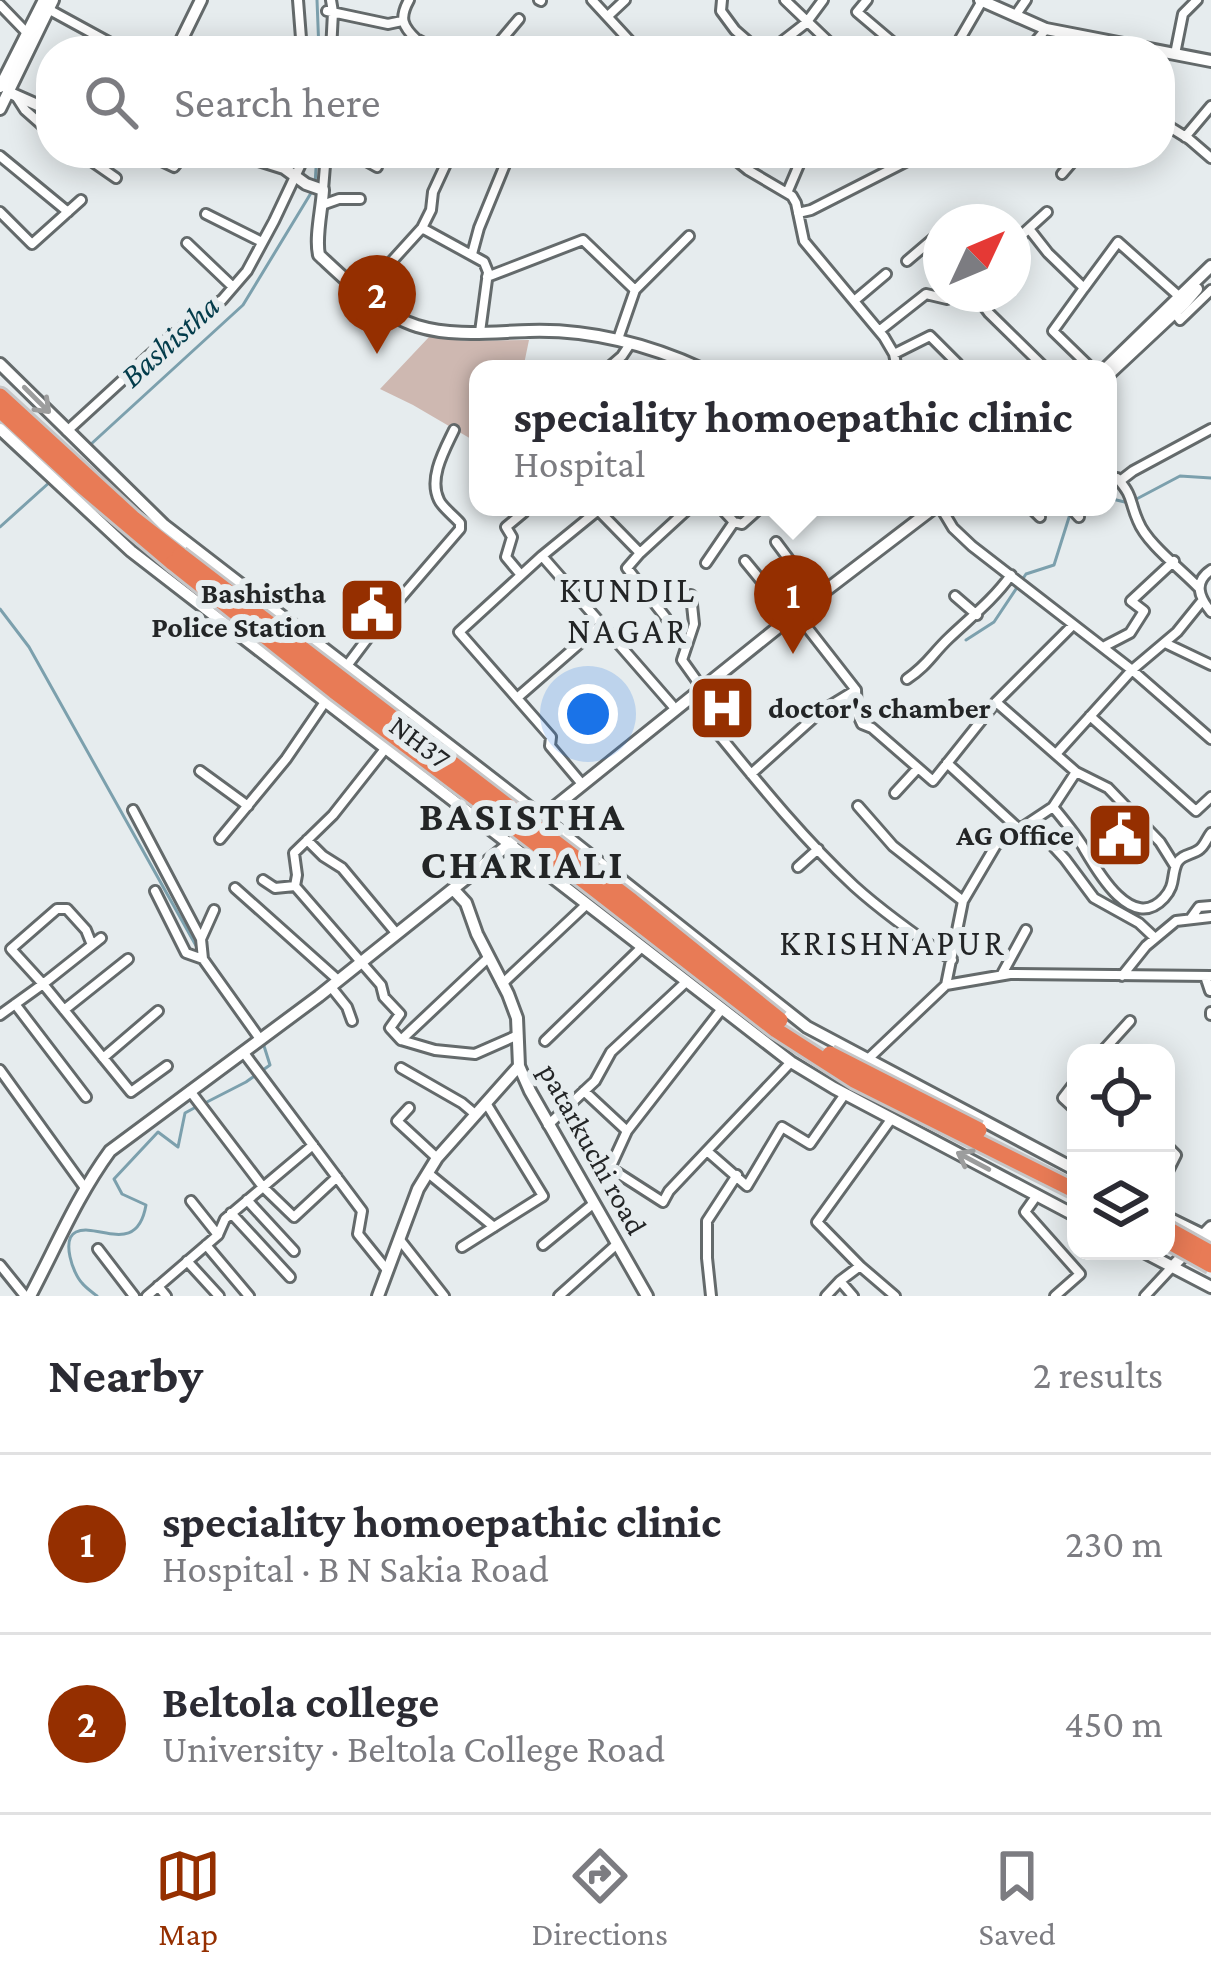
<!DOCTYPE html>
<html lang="en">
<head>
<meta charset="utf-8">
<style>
  :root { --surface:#fff; --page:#f7f7f7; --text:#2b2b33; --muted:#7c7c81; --line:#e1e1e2; --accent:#952f00 }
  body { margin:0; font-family:"Crimson Pro",serif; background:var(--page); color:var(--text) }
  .controls { position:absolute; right:36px; bottom:36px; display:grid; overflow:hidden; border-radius:24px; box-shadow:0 6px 30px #0003 }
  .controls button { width:108px; height:108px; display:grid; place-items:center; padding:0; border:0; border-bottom:3px solid var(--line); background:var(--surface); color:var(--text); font:60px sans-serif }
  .compass { position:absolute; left:923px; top:204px; width:108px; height:108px; border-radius:50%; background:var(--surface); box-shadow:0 6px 30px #0003; rotate:46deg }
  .you { position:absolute; left:588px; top:714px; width:42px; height:42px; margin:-30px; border:9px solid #fff; border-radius:50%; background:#1a73e8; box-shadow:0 0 0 18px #1a73e833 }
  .badge { display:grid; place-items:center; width:78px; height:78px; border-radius:50%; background:var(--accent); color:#fff; font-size:39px; font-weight:700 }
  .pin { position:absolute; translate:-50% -99px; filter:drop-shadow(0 3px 6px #0008) }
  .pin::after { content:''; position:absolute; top:63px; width:42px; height:36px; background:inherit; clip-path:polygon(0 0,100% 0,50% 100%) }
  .popup { position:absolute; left:469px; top:360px; width:648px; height:156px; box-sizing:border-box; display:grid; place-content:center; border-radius:24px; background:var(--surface); filter:drop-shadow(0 3px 9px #0005); font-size:39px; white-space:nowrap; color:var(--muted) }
  .popup b { font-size:45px; color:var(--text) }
  .popup::after { content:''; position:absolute; left:50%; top:100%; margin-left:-24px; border:24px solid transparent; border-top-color:var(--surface) }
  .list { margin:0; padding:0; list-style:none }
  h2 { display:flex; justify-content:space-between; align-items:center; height:156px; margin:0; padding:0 48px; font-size:51px }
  h2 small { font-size:39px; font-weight:400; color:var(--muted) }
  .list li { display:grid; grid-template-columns:78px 1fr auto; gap:36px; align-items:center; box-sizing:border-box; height:180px; padding:0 48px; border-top:3px solid var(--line) }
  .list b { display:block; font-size:45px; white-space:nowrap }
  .list p { margin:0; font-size:39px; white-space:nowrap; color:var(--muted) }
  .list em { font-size:39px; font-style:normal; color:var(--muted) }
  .icon { flex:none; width:66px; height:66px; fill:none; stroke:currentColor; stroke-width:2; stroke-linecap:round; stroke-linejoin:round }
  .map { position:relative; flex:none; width:1211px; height:1296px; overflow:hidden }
  .search { position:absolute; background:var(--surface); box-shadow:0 6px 30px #0003; left:36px; right:36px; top:36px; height:132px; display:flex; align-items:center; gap:30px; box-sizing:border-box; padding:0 42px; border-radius:48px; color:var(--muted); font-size:45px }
  .sheet { height:516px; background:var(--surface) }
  nav { display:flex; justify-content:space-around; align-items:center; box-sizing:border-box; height:168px; border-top:3px solid var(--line); background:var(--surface); font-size:33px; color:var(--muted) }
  nav a { display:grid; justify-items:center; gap:6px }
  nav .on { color:var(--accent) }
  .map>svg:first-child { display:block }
  .green { fill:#ceb8b1 }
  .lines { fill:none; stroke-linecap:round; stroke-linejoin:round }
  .stream { stroke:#7ca0ad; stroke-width:3 }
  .street-casing { stroke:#646a6b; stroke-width:14 }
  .secondary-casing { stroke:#646a6b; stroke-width:16 }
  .highway-casing { stroke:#c6c6c7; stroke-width:21 }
  .street { stroke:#fff; stroke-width:8 }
  .secondary { stroke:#fff; stroke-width:10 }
  .highway { stroke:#e87b56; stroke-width:15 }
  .highway-bridge-casing { stroke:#c6c6c7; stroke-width:21; stroke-linecap:butt }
  .highway-bridge { stroke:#e87b56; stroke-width:15 }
  .oneway { stroke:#9c9d9d }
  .labels { text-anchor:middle; stroke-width:12; stroke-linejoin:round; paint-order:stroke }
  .poi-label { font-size:30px; font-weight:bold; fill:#232526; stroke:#e6ecee; text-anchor:end }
  .street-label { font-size:30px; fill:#232526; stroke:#e6ecee }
  .water-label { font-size:33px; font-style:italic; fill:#033c4b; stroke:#e6ecee }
  .quarter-label { font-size:36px; letter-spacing:3px; fill:#232526; stroke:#e6ecee }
  .district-label { font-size:42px; font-weight:bold; letter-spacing:3px; fill:#232526; stroke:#e6ecee }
</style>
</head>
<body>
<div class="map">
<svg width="1211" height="1296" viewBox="0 0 1211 1296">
  <rect width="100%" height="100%" fill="#e6ecee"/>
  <path class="green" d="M 429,337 L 466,341 L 529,340 L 523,369 L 478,369 L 478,443 L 413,405 L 380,389 Z"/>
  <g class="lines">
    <path class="stream" d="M 317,0 L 319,51
      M 315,184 L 317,153
      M 90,445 L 243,305 L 311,193
      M 1108,498 L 1129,503 L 1180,476 L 1211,478
      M 0,527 L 61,472
      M 0,609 L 29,647 L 199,951
      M 966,640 L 994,622 L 1026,574 L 1054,565 L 1071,511 L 1077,507
      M 205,1103 L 246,1082 L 270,1065 L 264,1046
      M 97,1296 C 92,1292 86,1288 82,1283 C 73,1274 61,1239 76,1232 C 97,1222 137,1257 146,1205 L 122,1194 L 114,1179 L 158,1132 L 178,1147 L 185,1113 L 196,1107"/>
    <g class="street-casing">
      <path id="street" d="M 298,0 L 302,51
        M 409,0 C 399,18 402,26 417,40 L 418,47 L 414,51
        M 539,0 L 541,1
        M 592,0 L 639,51
        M 722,0 L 721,11 L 735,30 L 759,51
        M 785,0 L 834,47
        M 867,0 L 857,12 L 903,51
        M 0,5 L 28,34
        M 48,9 L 125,51
        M 327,11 L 388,24 L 402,21
        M 608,16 L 625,0
        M 1015,16 L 1026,0
        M 418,40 L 439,51
        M 331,51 L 333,12 L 331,0
        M 492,51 L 519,19
        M 770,51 L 806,23 L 823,0
        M 953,51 L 982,1
        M 1028,51 L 1046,29
        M 1175,54 L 1183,14 L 1197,0
        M 16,96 L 25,110 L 51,133
        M 1160,121 L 1189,139 L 1211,158
        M 1185,137 L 1211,106
        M 80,153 L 116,178
        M 352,153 L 377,167
        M 727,153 L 748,170 L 792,196 L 796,203 L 804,241 L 884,337 L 894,354 L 897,369
        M 0,156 L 68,212
        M 151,156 L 174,167 L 185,153
        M 1062,174 L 1080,153
        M 323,190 L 326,153
        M 787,193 L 804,153
        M 322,205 L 339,199 L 360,199
        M 0,212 L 32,244 L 81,200
        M 798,213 L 811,210 L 923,153
        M 206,214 L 262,242
        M 422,228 L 484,262 L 488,272 L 480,332
        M 1030,230 L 1048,253 L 1084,288 L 1053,331 L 1092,369
        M 187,243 L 233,287
        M 1013,243 L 1047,212
        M 472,254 L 479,228 L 509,155
        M 907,261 L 941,232
        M 487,277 L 583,240 L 635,290 L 618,339
        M 1084,288 L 1118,242 L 1182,299
        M 635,290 L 689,236
        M 363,293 L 422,228 L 431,210 L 433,192 L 451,153
        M 975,294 L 989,313 L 1046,369
        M 854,301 L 886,274
        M 1175,313 L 1180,320 L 1211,290
        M 879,331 L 926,294 L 947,299 L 952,294
        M 894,354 L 930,336 L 958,364
        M 607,369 L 622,356 L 630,344
        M 67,431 L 163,343 L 201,313 L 222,300 L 247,271 L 274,221 L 300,166 L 301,153
        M 1108,479 L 1117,478 C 1134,497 1129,501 1138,521 C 1147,544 1181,569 1198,587
        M 1120,481 L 1133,471 L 1211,429
        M 520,507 L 524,512 L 506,527 L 512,537 L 506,557 L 521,575
        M 1030,507 L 1040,517
        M 1070,507 L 1079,517
        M 941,508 L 953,528 L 972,546 L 1132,670 L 1211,739
        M 598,510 L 640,553 L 690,507
        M 734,522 L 742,524 L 761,507
        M 776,542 L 817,597
        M 640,553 L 627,568 L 666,618
        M 542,556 L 672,705
        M 745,561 L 791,617
        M 706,563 L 734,522 L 720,507
        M 1211,570 C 1193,582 1199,597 1211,612
        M 691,595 L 694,624 L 682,660 L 702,688
        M 955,596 L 977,615
        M 799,617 L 856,690 L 857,713 L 862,724 L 872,728 L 933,781 L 996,702 L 1073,625
        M 1165,643 L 1211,665
        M 1103,647 L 1130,633 L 1144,611 L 1131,601 L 1174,561
        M 346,667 L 370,635 L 379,614 L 398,601 L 460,529 L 460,523 C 454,516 442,507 439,500 C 428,478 445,449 454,430
        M 907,679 C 928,665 932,654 949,638 C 971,617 993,600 1011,575
        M 517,698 L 603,623
        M 996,702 L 1076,772 L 1108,788 L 1160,842 L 1175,866
        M 693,703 C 745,766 794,830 854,886 C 885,914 918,937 952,960
        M 1090,716 L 1196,811 L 1211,797
        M 385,749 L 333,815 L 294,853 L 297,875 L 295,886 L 381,985 L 384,997 L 400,1014 L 390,1028 L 401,1040
        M 1056,754 L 1132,670 L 1177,632 L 1202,601
        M 947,763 L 1019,829
        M 200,771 L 248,806
        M 751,774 L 820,712 L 856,690
        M 582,784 L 550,746 L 551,737 L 459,632 L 542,556 L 602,507
        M 895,793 L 918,768
        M 858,806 L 893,846 L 963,901
        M 1053,807 C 1063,819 1073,831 1082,845 C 1095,867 1131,934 1164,898 C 1176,885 1171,876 1177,863 C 1182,854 1193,855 1200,849 C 1205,845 1207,838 1211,833
        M 133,810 L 201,939
        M 1031,822 L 1065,859 L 1094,898 L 1139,923 L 1155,938
        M 220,839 L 286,759 L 325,702
        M 307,840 L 323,856 L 342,868 L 397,934
        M 798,867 L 818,849
        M 263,880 L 275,888 L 295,886
        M 235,888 L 338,980
        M 155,891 L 186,953 L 203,959 L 201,939 L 214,910
        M 1191,918 L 1199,907 L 1211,906
        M 92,945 L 86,930 L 67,909 L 57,909 L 11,949 L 43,984 L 101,938
        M 489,957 L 401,1040 L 435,1050 L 475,1054 L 518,1035
        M 203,959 L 260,1039
        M 1002,974 L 1026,930
        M 1122,976 L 1146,946 L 1176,921 L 1211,917
        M 1205,976 L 1210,991
        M 502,984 L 587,904
        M 946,985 L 1010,974 L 1211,976
        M 331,987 L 347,1007 L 352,1021
        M 15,1004 L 86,1097
        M 64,1010 L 128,959
        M 1211,1012 L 1211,1015
        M 0,1015 L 43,984 L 131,1092 L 167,1066
        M 545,1041 L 642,947
        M 244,1053 L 362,1211 L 358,1234 L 387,1270
        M 1101,1053 L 1130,1021
        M 103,1058 L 158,1011
        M 867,1060 L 946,985 L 963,901 L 996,845 L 1053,807 L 1076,772
        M 401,1068 L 462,1103 L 475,1114
        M 0,1070 L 85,1188
        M 1076,1081 L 1063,1098 L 1076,1110
        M 190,1091 L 263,1187 L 294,1217 L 337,1177
        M 584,1091 L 627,1131 L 721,1010
        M 409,1108 L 397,1121 L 437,1158
        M 548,1125 L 595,1081 L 611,1052 L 686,982
        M 627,1131 L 610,1168 L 663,1202 L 669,1191 L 791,1062
        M 1166,1145 L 1176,1155 L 1166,1175
        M 707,1151 L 747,1186 L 782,1127 L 810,1144 L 845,1094
        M 428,1173 L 494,1227
        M 1037,1195 L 1025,1212 L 1080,1274 L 1055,1296
        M 247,1200 L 294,1251
        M 191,1201 L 218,1235
        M 231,1213 L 290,1277
        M 400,1240 L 444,1296
        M 206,1245 L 249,1296
        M 543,1245 L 593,1204
        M 462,1247 L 543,1196 L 486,1103
        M 98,1249 L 134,1296
        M 187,1261 L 219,1296
        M 0,1265 L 25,1296
        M 860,1266 L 895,1296
        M 840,1281 L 853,1296
        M 158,1286 L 166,1296
        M 147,1296 L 218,1235 L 225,1219 L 313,1145
        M 559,1296 L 617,1244
        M 711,1296 L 707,1258 L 707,1221 L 737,1175
        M 826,1296 L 840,1281 L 860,1266 L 817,1222 L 892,1118
        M 1145,1296 L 1172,1267"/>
    </g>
    <g class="secondary-casing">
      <path id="secondary" d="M 980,0 L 1046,29 L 1211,61
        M 176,51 L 201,0
        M 0,87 L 44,0
        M 8,92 L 51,111
        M 0,109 L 53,0
        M 236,153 L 284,168 L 306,184 L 323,190 C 322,209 315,237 319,255 C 346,280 381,315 417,326 C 453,337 492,332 529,331 C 590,329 647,344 702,369
        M 0,364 L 164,525 L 542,817 L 807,1027 L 1076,1170
        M 1105,369 L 1211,266
        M 1108,375 L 1185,303 L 1197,289
        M 0,429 L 131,551 L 791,1062 L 834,1088 L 1076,1216
        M 541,818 L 791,617 L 935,507
        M 454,890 L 466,903 L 477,934 L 508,994 L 517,1018 L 519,1066 L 530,1091 L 647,1296
        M 1166,1217 L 1211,1239
        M 1142,1251 L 1211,1287
        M 1172,1267 L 1211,1227
        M 30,1296 C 56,1247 77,1196 110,1151 L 319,996 L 513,841
        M 378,1296 L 418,1189 L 437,1158 L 519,1066"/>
    </g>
    <g class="highway-casing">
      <path id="highway" d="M 0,396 L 134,519 L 180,555
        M 0,410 L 82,486 L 173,563"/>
    </g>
    <use href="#street" class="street"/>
    <use href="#secondary" class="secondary"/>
    <use href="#highway" class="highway"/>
    <g class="highway-bridge-casing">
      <path id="highway-bridge" d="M 180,555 L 632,901 L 780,1020
        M 173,563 L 334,691 L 534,842 L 776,1030 L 854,1080 L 1076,1191
        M 830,1054 L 979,1130
        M 1166,1228 L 1211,1253
        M 1166,1240 L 1211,1265"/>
    </g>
    <use href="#highway-bridge" class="highway-bridge"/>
  </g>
  <defs><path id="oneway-shaft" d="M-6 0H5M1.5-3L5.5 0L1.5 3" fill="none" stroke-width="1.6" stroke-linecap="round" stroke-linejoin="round" transform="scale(3)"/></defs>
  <g class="oneway">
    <use href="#oneway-shaft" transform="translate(37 400) rotate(45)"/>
    <use href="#oneway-shaft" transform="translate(973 1161) rotate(-152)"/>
  </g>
  <defs>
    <g id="civic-square" transform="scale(3.45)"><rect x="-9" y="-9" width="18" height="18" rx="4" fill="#952f00" stroke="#e6ecee"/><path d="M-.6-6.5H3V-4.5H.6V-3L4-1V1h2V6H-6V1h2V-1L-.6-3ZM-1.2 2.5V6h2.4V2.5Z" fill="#fff"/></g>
    <g id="hospital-square" transform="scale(3.45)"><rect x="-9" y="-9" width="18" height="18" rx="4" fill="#952f00" stroke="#e6ecee"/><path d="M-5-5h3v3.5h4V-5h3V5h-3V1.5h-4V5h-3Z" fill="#fff"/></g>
  </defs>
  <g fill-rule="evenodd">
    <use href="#civic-square" x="372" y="610"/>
    <use href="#hospital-square" x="722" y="708"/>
    <use href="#civic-square" x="1120" y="835"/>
  </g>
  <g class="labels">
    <g class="poi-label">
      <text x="326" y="603">Bashistha<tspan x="326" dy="34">Police Station</tspan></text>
      <text x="768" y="718" text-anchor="start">doctor's chamber</text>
      <text x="1074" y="845">AG Office</text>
    </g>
    <g class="street-label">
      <text transform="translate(420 742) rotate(37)" y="10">NH37</text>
      <text transform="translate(593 1149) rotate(61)" y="10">patarkuchi road</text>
    </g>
    <g class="water-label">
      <text transform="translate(169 340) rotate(-42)" y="12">Bashistha</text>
    </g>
    <g class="quarter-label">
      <text x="628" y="602">KUNDIL<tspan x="628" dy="41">NAGAR</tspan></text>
      <text x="893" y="955">KRISHNAPUR</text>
    </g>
    <g class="district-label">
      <text x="523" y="830">BASISTHA<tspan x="523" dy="48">CHARIALI</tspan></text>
    </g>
  </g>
</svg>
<div class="controls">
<button><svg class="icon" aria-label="locate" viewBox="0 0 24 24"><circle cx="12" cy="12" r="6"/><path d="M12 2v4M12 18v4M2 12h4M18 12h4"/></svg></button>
<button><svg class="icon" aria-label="layers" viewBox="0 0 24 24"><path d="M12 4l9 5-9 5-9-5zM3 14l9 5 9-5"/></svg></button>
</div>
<svg class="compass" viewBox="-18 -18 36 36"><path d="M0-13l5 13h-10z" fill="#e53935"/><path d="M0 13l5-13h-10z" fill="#7c7c81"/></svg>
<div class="you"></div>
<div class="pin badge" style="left:793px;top:654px">1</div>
<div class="popup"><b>speciality homoepathic clinic</b>Hospital</div>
<div class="pin badge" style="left:377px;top:354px">2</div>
<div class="search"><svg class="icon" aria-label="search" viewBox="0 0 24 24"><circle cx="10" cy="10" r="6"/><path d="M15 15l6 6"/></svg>Search here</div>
</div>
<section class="sheet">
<h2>Nearby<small>2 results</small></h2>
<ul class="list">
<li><span class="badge">1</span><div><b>speciality homoepathic clinic</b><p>Hospital · B N Sakia Road</p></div><em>230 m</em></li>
<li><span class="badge">2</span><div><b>Beltola college</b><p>University · Beltola College Road</p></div><em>450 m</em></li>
</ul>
</section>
<nav>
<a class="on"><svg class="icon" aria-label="map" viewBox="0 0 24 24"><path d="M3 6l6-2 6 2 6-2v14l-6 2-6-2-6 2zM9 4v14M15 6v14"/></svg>Map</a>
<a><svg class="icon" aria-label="directions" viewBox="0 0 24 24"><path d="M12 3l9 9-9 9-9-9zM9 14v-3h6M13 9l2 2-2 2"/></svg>Directions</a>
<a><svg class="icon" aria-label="saved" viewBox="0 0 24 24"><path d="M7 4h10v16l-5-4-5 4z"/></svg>Saved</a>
</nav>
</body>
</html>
